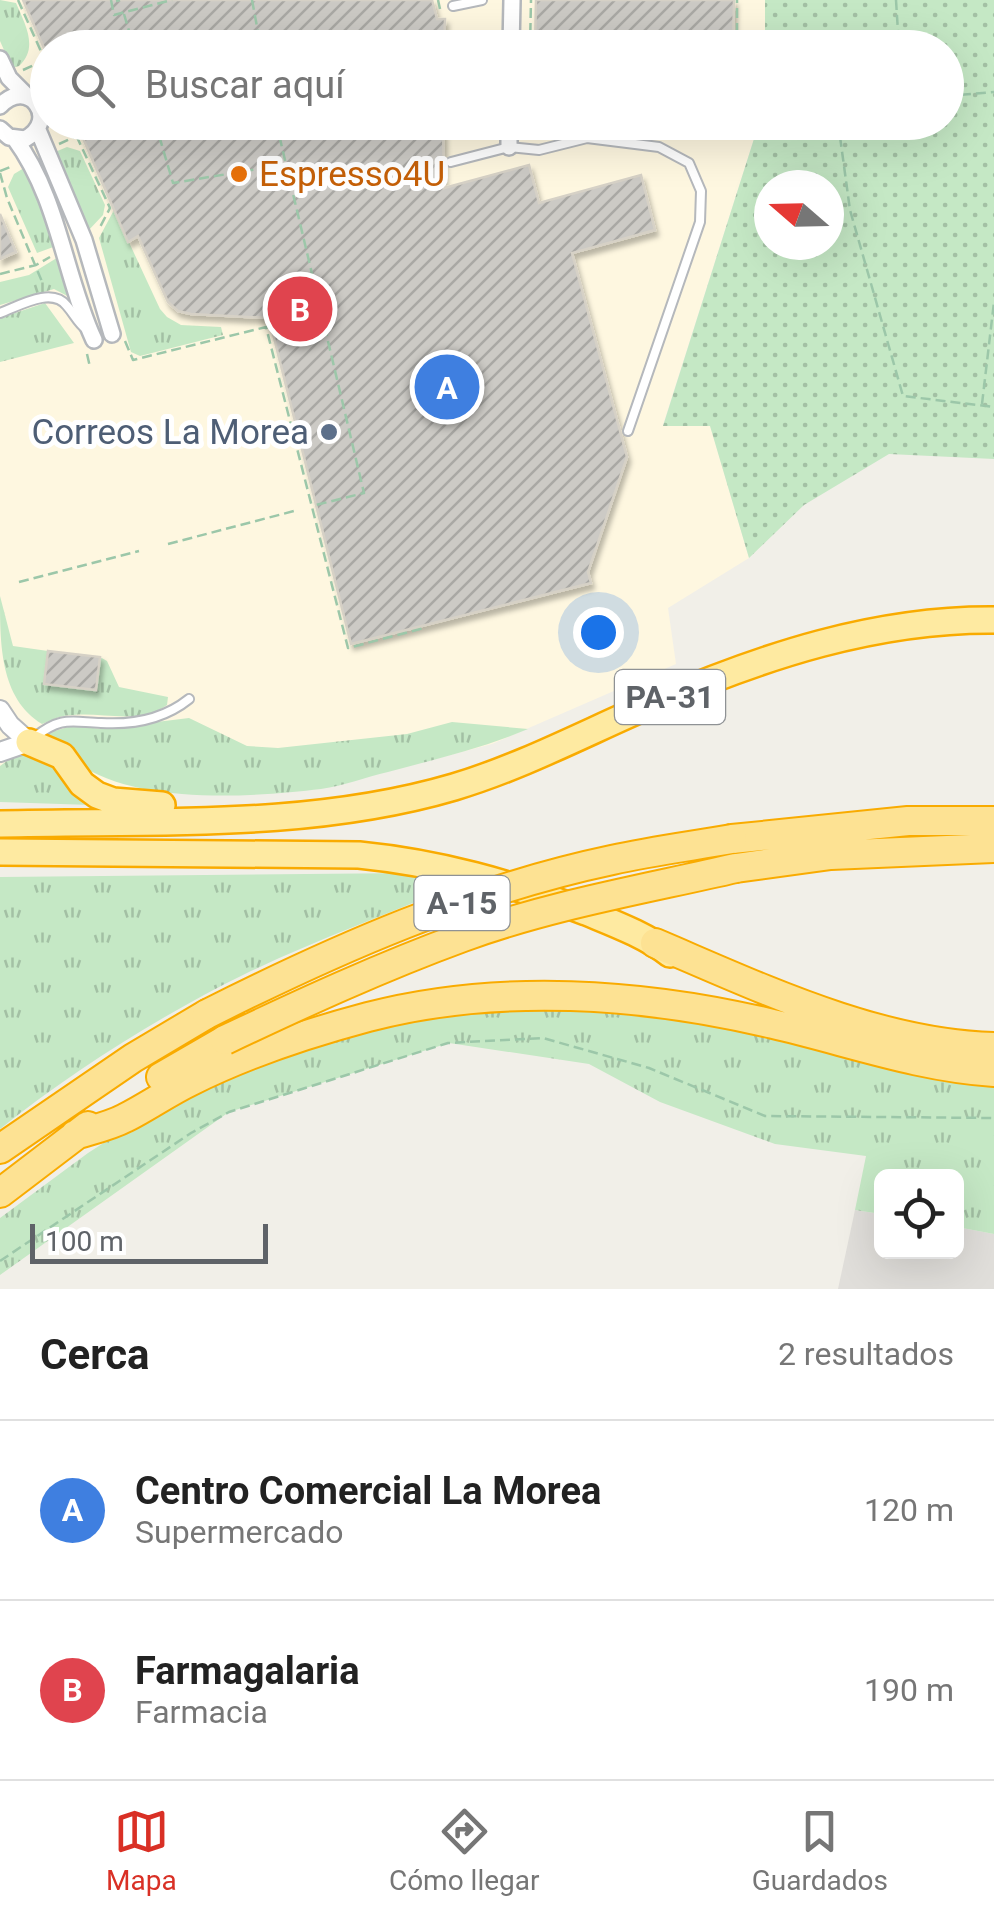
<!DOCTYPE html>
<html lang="es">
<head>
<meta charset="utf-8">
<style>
  :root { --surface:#fff; --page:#f6f6f6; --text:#222; --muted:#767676; --line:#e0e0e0; --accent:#d93025 }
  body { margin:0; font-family:Roboto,sans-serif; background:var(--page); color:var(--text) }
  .controls { position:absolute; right:30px; bottom:30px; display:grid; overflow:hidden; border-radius:15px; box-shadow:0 10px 40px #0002 }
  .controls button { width:90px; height:90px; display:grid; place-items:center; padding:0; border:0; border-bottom:2px solid var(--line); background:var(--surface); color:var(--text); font:50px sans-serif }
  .compass { position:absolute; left:754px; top:170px; width:90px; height:90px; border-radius:50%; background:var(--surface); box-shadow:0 10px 40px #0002; rotate:290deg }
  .scale { position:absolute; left:30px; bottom:25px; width:238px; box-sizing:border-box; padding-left:10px; border:5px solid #5f6368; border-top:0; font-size:28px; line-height:35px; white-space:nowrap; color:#5f6368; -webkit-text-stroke:8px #fff; paint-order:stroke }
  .you { position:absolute; left:598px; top:632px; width:35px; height:35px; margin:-25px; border:8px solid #fff; border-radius:50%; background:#1a73e8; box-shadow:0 0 0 15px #1a73e833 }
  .badge { display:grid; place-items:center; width:65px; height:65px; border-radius:50%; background:var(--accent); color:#fff; font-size:32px; font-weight:700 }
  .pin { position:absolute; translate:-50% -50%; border:5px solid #fff; box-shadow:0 2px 10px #0006 }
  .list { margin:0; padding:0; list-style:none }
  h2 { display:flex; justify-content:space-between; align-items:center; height:130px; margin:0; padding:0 40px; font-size:42px }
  h2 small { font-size:32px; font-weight:400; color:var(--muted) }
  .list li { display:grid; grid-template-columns:65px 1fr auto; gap:30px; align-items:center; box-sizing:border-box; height:180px; padding:0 40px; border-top:2px solid var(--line) }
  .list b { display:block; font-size:38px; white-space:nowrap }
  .list p { margin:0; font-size:32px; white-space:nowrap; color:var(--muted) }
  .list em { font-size:32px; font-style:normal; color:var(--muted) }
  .icon { flex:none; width:55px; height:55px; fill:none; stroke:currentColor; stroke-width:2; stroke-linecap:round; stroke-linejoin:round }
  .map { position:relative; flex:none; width:994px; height:1289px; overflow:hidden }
  .search { position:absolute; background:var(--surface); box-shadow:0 10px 40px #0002; left:30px; right:30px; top:30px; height:110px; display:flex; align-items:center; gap:25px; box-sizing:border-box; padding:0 35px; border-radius:55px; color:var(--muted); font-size:38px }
  .sheet { height:490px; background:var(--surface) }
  nav { display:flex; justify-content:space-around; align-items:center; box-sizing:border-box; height:140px; border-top:2px solid var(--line); background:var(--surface); font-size:28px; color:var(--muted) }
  nav a { display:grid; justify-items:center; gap:5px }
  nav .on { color:var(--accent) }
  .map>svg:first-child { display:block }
  .commercial { fill:#fef7e0 }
  .industrial { fill:#e0deda }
  .grass { fill:url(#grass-tufts) }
  .garden { fill:url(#garden-dots); fill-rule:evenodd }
  .building { fill:url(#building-hatch); stroke:#d6d1c6; stroke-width:2.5; filter:url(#shadow) }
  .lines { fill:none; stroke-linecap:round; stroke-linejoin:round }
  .service-casing { stroke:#b5b8bc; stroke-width:12 }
  .minor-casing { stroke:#b5b8bc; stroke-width:20 }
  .tertiary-casing { stroke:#b5b8bc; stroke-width:22 }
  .trunk-casing { stroke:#f9ab00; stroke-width:30 }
  .motorway-casing { stroke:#f9ab00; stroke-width:32 }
  .path { stroke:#9cc7a9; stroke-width:2.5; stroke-dasharray:10 5; stroke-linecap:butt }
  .service { stroke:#fff; stroke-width:8 }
  .minor { stroke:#fff; stroke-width:15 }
  .tertiary { stroke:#fff; stroke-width:18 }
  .trunk { stroke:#feeaa1; stroke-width:25 }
  .motorway { stroke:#fde293; stroke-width:28 }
  .motorway-bridge-casing { stroke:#f9ab00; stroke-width:32; stroke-linecap:butt }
  .motorway-bridge { stroke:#fde293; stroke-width:28 }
  .food-dot { fill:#e8710a; stroke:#fff; stroke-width:4 }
  .service-dot { fill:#5c6f8a; stroke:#fff; stroke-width:4 }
  .labels { text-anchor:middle; stroke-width:10; stroke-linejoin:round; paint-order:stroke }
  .shield { fill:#fff; stroke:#8f9295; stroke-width:2.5 }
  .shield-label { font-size:32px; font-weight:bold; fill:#5f6368 }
  .food-label { font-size:35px; fill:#c56008; stroke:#fff; text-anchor:start }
  .service-label { font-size:35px; fill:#4e5e75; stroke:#fff; text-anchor:end }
</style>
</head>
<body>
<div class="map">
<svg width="994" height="1289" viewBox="0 0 994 1289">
  <defs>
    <pattern id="grass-tufts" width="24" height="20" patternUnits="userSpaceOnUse" patternTransform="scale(2.5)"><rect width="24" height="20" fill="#c5e8c5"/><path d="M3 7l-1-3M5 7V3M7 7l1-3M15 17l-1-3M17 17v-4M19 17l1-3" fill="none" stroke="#a3c0a4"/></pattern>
    <pattern id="garden-dots" width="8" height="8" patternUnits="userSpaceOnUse" patternTransform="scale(2.5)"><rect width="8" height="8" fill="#c5e8c5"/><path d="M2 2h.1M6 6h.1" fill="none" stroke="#a3c0a4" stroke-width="1.8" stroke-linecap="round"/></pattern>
    <pattern id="building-hatch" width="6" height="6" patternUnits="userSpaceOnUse" patternTransform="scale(2.5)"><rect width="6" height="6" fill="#cccac5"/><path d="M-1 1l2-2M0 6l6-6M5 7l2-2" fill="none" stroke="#a9a8a4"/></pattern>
    <filter id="shadow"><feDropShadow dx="3" dy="5.5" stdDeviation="2.5" flood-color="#0004"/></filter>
  </defs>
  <rect width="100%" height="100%" fill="#f1efe8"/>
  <path class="commercial" d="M 0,0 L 765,0 L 765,47 L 48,48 L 48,122 L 759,123 L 663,425 L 710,425 L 749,558 L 668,608 L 676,664 L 492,744 L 324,788 L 237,795 L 0,782 Z"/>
  <path class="industrial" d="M 855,1210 L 881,1214 L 882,1252 L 956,1252 L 957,1227 L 994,1234 L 994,1289 L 838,1289 Z"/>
  <path class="grass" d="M 0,0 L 16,3 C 25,24 39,48 19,66 L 12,68 L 0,41 Z
    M 67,147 L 80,151 L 105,205 L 103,215 L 87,232 L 55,152 Z
    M 24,168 L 56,246 L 37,253 L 8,187 L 14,174 Z
    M 114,210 L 160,309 L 167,317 L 181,325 L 221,327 L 223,335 L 140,356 L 131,352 L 99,238 Z
    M 60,256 L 75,300 L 54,289 L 0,305 L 0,282 L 29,275 Z
    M 45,303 L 74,343 L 0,362 L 0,318 Z
    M 0,596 L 13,646 L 48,651 L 44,684 L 100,657 L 107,661 L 119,687 L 168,697 L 167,705 C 139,725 104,712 73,715 C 61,715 52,720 42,724 C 0,698 0,645 0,596 Z
    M 189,718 L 247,746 L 278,748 L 407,734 L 452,722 L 528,729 C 483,748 436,759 388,772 C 366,777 344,786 321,789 C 244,798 95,810 48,733 L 75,725 L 100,729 Z
    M 29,754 L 53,762 L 91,805 L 0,802 L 0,766 L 14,756 Z
    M 411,873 L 456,885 C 386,915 313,941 245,974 C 163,1014 71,1072 0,1129 L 0,877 Z
    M 525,1008 L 669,1014 L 994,1084 L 994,1234 L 957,1227 L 956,1176 L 882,1176 L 881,1214 L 855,1210 L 866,1156 L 775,1144 L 660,1102 L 589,1064 L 449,1043 L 229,1112 L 0,1275 L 0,1218 L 88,1153 L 175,1097 L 291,1049 L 397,1022 Z"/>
  <path class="garden" d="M 765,0 L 994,0 L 994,459 L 889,454 L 804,505 L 749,558 L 710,426 L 663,426 L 759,123 L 946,122 L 946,48 L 765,47 ZM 769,185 L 829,185 L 829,245 L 769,245 Z"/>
  <path class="building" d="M 23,0 L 432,0 L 437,19 L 445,19 L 444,48 L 44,48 Z
    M 536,0 L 734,0 L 733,48 L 535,48 Z
    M 76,122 L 443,122 L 444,188 L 529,165 L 539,203 L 641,175 L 655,230 L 572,253 L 627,457 L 588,572 L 591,583 L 351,644 L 269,318 L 191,314 L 178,311 L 168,302 L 138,236 L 128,242 Z
    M 0,214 L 16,252 L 0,259 Z
    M 48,651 L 100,657 L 96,690 L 44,684 Z"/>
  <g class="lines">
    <g class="service-casing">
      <path id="service" d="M 453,6 L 482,0
        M 451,162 L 509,147 L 539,150 L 587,138 L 659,147 L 689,163 L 701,191 L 700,222 L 628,431
        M 0,313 C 19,306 52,286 67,306 C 75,315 77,322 87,330
        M 35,737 C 61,716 71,722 101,723 C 133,725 164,719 189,699"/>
    </g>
    <g class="minor-casing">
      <path id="minor" d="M 511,48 L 512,0
        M 0,59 L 9,78 L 29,98
        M 0,106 C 28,76 61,120 25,139 L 9,137 L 0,129
        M 38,130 L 84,240 L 112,334
        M 15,139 C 59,199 64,275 94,340
        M 509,147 L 509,122"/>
    </g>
    <g class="tertiary-casing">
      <path id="tertiary" d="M 0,710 L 10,725 L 29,742
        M 0,752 L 29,742"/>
    </g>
    <g class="trunk-casing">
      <path id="trunk" d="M 29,742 L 62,756 L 82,784 L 97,795 L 113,801 L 162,805
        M 0,824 C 150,820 308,830 454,787 C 524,766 589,731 657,702 C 764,656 876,619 994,620
        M 0,852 L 359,855 C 439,863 511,883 586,912 C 615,924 645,935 670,954"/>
    </g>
    <g class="motorway-casing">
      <path id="motorway" d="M 732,839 L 908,821 L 994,821
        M 736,868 L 831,855 L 994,848
        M 655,943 C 761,988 877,1044 994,1047
        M 161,1077 L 225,1040
        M 75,1135 C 91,1130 110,1126 125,1118 C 147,1107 168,1092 191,1081 C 247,1053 308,1033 368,1017 C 499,983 643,993 773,1024 C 847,1041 917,1067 994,1072
        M 0,1149 L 133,1058 L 207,1014
        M 0,1193 L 88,1126"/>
    </g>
    <path class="path" d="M 18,0 L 48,67
      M 111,0 L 114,15 L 172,0
      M 252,0 L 261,48
      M 438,0 L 440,9
      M 896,0 L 899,48
      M 116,1 L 120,0
      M 124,14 L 134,48
      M 530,48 L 531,0
      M 737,48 L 737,0
      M 23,70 L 43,61
      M 946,96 L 994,92
      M 70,122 L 110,208 L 99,229
      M 155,122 L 173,183 L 282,165
      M 276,122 L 364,493 L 312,506
      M 838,122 L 850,210 L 903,396 L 994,407
      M 59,144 L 74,137
      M 0,171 L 13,166
      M 0,173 L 7,198 L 43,284
      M 0,274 L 36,265 L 50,257
      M 125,341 L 133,360 L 266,327 L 348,648 L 424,628
      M 87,354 L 90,367
      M 982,404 L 994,302
      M 168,544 L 294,511
      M 19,582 L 139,551
      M 0,1261 L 191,1133 L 229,1112 L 448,1043 L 543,1038 L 649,1068 L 765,1116 L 994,1118"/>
    <use href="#service" class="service"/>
    <use href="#minor" class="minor"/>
    <use href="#tertiary" class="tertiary"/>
    <use href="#trunk" class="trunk"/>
    <use href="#motorway" class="motorway"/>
    <g class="motorway-bridge-casing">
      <path id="motorway-bridge" d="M 207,1014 C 336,949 470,890 612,860 C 652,851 692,846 732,839
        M 225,1040 C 303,1003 381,967 463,937 C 551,905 645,889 736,868"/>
    </g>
    <use href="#motorway-bridge" class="motorway-bridge"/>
  </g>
  <circle class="food-dot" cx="239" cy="174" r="10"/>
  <circle class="service-dot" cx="329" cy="432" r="10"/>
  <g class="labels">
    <g class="shield">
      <rect x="615" y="670" width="110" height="54" rx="8"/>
      <rect x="414.5" y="876" width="95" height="54" rx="8"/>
    </g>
    <g class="shield-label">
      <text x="670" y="708">PA-31</text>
      <text x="462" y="914">A-15</text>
    </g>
    <g class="food-label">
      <text x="259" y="186">Espresso4U</text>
    </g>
    <g class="service-label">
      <text x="309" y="444">Correos La Morea</text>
    </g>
  </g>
</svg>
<div class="controls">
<button><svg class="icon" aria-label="locate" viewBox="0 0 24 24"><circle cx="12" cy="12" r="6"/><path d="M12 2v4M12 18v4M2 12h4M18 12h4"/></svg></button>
</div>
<svg class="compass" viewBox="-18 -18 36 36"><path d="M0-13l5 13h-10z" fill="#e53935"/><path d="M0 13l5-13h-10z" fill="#767676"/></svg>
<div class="scale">100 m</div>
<div class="you"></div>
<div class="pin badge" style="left:447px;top:387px;background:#3f7fe0">A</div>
<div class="pin badge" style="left:300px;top:309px;background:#e0444e">B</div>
<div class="search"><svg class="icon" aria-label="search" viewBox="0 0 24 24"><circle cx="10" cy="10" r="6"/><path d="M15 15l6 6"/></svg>Buscar aquí</div>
</div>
<section class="sheet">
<h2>Cerca<small>2 resultados</small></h2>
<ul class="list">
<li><span class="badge" style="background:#3f7fe0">A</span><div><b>Centro Comercial La Morea</b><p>Supermercado</p></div><em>120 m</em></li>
<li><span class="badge" style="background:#e0444e">B</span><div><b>Farmagalaria</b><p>Farmacia</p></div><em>190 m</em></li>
</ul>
</section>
<nav>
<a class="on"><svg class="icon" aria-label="map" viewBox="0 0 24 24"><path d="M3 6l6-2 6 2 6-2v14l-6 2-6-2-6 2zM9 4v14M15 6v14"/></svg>Mapa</a>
<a><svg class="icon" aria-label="directions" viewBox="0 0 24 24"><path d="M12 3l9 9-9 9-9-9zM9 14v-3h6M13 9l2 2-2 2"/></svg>Cómo llegar</a>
<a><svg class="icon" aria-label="saved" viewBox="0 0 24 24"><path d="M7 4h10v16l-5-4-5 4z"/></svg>Guardados</a>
</nav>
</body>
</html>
